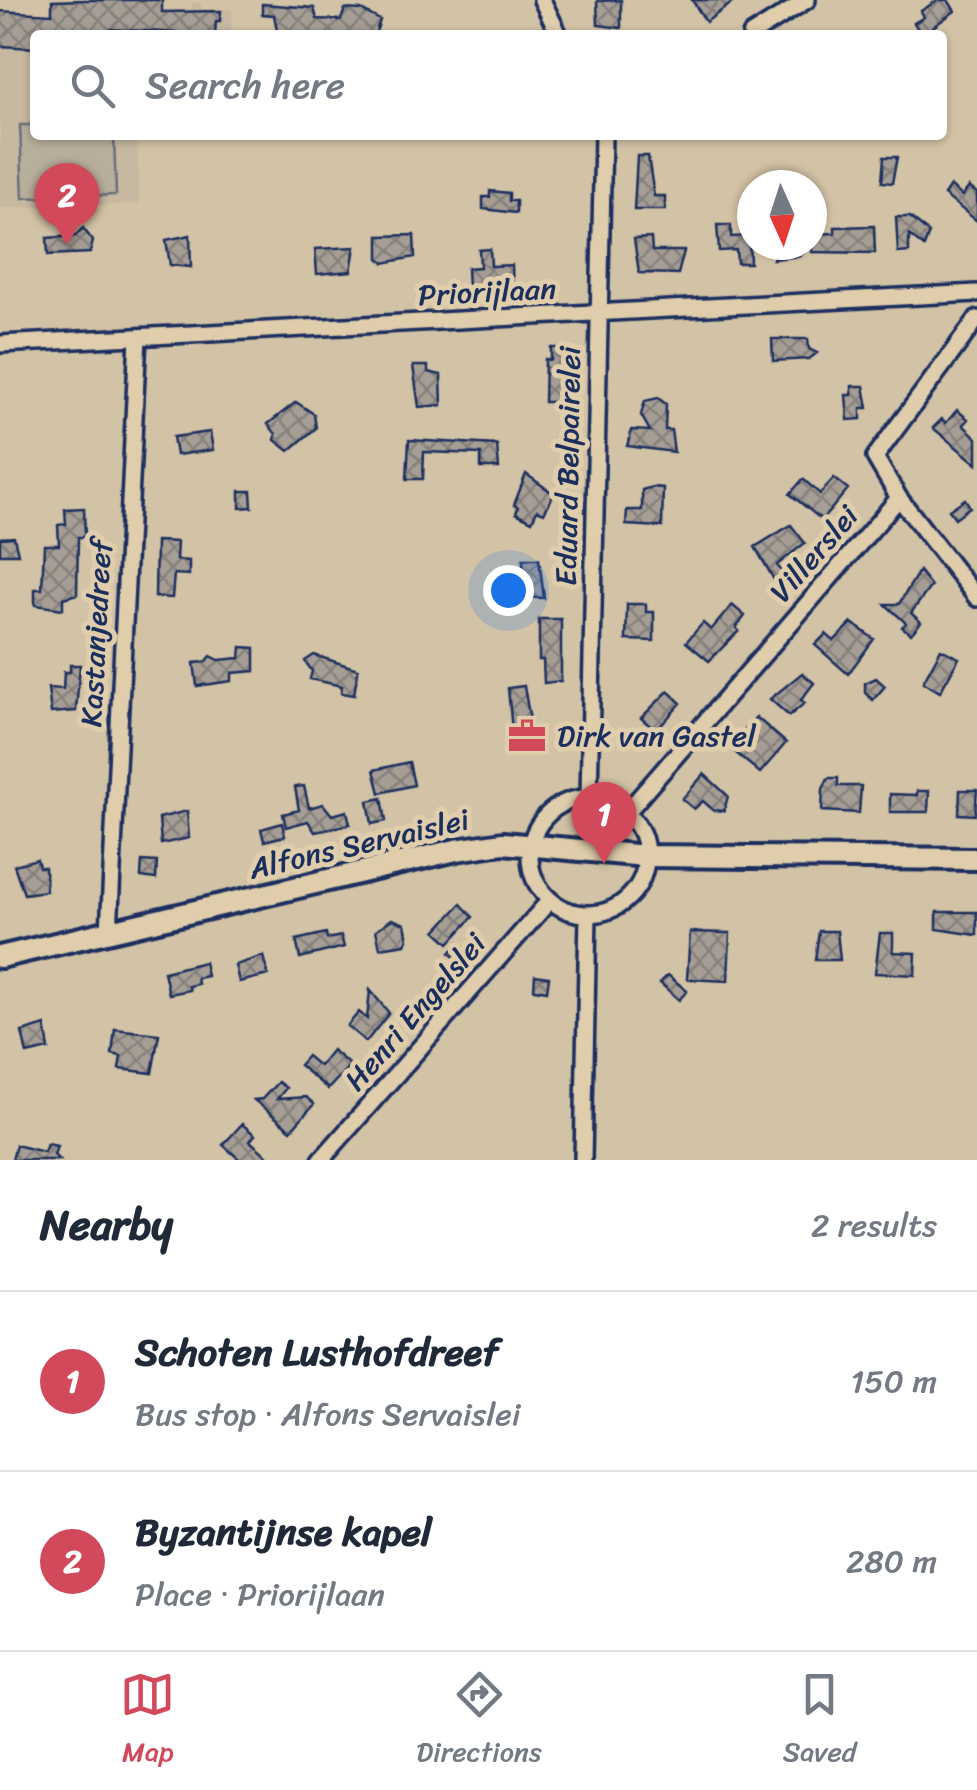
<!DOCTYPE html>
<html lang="en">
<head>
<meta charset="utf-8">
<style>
  :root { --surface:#fff; --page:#f6f6f7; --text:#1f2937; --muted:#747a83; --line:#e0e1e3; --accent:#d1495b }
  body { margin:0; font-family:Sriracha,sans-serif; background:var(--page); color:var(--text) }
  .compass { position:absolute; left:737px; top:170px; width:90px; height:90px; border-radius:50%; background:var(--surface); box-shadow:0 2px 8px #0004; rotate:177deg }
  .you { position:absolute; left:508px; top:590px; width:35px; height:35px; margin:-25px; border:8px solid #fff; border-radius:50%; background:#1a73e8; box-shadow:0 0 0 15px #1a73e833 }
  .badge { display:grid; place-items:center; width:65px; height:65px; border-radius:50%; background:var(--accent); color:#fff; font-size:32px; font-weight:700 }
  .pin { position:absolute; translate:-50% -82px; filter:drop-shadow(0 2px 5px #0008) }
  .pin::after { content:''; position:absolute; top:52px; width:35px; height:30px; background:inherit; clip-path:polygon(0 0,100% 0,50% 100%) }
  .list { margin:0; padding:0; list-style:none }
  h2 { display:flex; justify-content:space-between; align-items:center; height:130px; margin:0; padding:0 40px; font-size:42px }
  h2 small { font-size:32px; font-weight:400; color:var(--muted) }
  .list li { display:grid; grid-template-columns:65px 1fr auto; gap:30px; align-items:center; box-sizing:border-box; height:180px; padding:0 40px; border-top:2px solid var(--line) }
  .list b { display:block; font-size:38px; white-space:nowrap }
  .list p { margin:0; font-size:32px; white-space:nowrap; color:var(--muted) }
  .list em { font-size:32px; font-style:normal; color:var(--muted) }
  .icon { flex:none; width:55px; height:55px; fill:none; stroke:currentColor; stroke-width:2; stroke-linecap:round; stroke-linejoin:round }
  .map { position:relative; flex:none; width:977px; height:1160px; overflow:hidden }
  .search { position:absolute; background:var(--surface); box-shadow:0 2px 8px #0004; left:30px; right:30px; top:30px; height:110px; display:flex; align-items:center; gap:25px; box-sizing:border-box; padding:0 35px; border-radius:10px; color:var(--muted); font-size:38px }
  .sheet { height:490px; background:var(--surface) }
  nav { display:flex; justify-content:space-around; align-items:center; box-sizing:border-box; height:140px; border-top:2px solid var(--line); background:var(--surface); font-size:28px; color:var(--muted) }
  nav a { display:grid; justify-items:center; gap:5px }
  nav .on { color:var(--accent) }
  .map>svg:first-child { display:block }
  .built { fill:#c6b8a1 }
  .pitch { fill:#b8ae9c; stroke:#6a6e7d; stroke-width:2.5 }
  .building { fill:url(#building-cross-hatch); stroke:#1b2f5e; stroke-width:2.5 }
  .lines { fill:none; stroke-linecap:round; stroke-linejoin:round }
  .street-casing { stroke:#1b2f5e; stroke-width:22 }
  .secondary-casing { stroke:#1b2f5e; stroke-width:28 }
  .street { stroke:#dfcdab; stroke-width:15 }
  .secondary { stroke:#dfcdab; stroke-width:20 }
  .labels { text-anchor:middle; stroke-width:10; stroke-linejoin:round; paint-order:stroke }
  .street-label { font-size:30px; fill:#1b2f5e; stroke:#dfcdab }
  .poi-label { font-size:30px; fill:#1b2f5e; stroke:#dfcdab; text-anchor:start }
</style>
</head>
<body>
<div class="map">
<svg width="977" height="1160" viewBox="0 0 977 1160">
  <defs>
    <pattern id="building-cross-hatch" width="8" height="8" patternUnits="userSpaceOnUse" patternTransform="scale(2.5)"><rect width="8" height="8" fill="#a69e95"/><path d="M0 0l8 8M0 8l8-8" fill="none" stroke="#86817d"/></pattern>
  </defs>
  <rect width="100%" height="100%" fill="#d3c3a6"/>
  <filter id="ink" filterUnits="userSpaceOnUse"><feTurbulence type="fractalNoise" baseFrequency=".01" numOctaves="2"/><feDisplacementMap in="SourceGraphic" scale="20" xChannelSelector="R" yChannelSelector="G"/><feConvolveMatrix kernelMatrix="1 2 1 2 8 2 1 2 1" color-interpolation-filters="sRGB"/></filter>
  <g filter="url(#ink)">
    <path class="built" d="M 140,0 L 162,0 L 163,12 L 191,14 L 192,3 L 201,3 L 201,9 L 232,10 L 231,35 L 35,35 L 35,135 L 137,135 L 139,204 L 0,208 L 0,10 L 51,14 L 52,1 Z"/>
    <path class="pitch" d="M 20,125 L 35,125 L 35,135 L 114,135 L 116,195 L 23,198 Z"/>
    <path class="building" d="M 84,0 L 162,0 L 162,12 L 221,11 L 220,21 L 216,21 L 215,35 L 111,29 L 110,35 L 35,35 L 35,48 L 0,46 L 0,11 L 52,14 L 52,1 Z
      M 621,0 L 621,28 L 598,25 L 597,1 Z
      M 692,0 L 736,0 L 706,22 Z
      M 938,0 L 948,0 L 955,11 L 922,35 L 914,23 L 924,17 L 921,11 Z
      M 262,4 L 314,8 L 317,19 L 341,20 L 345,9 L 361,10 L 380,20 L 375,35 L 278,35 L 274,15 L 262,14 Z
      M 637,156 L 648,156 L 654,196 L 665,196 L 665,210 L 634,210 Z
      M 884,157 L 897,157 L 892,183 L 882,182 Z
      M 950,186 L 962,196 L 969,187 L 977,193 L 977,221 L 944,195 Z
      M 490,191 L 509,193 L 509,201 L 516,201 L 516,213 L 483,209 L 483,197 L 490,197 Z
      M 896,217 L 910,217 L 929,233 L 924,247 L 909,235 L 909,252 L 898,253 Z
      M 717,225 L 731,225 L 731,237 L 749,236 L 750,263 L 737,263 L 736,250 L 719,251 Z
      M 874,226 L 875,253 L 812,252 L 812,234 L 835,233 L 835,227 Z
      M 83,228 L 93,241 L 90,253 L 48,255 L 47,238 L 75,236 Z
      M 190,235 L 191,267 L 170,265 L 166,240 Z
      M 414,235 L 415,257 L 384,263 L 379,258 L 379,236 Z
      M 651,238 L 652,251 L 684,251 L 678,274 L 639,273 L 634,239 Z
      M 777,245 L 812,245 L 800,256 L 773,259 Z
      M 355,247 L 351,271 L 317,274 L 315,249 Z
      M 490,249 L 491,266 L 512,265 L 513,291 L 468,287 L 467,268 L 480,267 L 479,250 Z
      M 772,339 L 808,339 L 809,349 L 817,353 L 809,359 L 773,361 Z
      M 551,348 L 567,348 L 564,402 L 544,402 L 545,359 L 551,360 Z
      M 413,366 L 428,366 L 428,372 L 441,375 L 442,405 L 419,407 Z
      M 852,386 L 864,386 L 868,408 L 861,408 L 861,419 L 848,420 L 846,395 L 852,395 Z
      M 658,398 L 666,404 L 665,430 L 671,430 L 674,452 L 627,446 L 632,430 L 650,431 L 641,415 L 645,401 Z
      M 296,402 L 314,414 L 316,428 L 289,451 L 275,440 L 276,434 L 268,424 Z
      M 957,410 L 968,419 L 963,425 L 977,438 L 977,464 L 933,428 L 942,419 L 946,423 Z
      M 210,432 L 213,450 L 176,455 L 173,437 Z
      M 409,440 L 497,445 L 499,468 L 481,468 L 481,454 L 424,452 L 423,479 L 407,479 Z
      M 526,474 L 554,494 L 544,513 L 537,510 L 532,521 L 516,513 L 518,507 L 514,505 Z
      M 834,478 L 848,489 L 822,520 L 790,494 L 803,479 L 820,494 Z
      M 652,487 L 663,488 L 662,527 L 626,525 L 627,510 L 642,510 L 642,490 Z
      M 240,491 L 251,491 L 252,507 L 240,508 Z
      M 965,499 L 970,507 L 955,518 L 949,510 Z
      M 84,508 L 85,537 L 78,537 L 77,594 L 63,598 L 63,609 L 35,605 L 35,589 L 42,589 L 44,545 L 59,545 L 58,525 L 66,524 L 65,509 Z
      M 791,525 L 805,543 L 777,565 L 786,578 L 777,585 L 755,547 Z
      M 14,537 L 18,554 L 0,554 L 0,538 Z
      M 156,541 L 177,542 L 176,560 L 189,561 L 189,575 L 174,574 L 172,598 L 155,597 Z
      M 523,559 L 539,559 L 544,598 L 513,597 L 513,581 L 523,581 Z
      M 919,571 L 931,586 L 911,613 L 921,622 L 911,634 L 902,627 L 906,623 L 885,604 L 899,604 Z
      M 627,604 L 646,604 L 646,612 L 654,612 L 654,641 L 626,640 Z
      M 732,605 L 745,616 L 736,628 L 739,631 L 709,661 L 686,642 L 703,623 L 711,630 Z
      M 539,619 L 561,619 L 561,681 L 544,683 L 543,660 L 539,660 Z
      M 852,623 L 874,639 L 848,674 L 815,645 L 826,634 L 834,641 Z
      M 241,647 L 255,648 L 255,671 L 232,673 L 232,681 L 197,686 L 194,663 L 206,662 L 211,656 L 219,660 L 240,658 Z
      M 941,649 L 959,658 L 940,692 L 923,682 Z
      M 314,655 L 358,669 L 354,695 L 341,693 L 342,686 L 310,679 L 312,671 L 305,661 Z
      M 70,665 L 80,665 L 76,711 L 51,713 L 48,688 L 63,689 L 64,672 L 70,672 Z
      M 802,673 L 814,683 L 801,700 L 805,703 L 789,716 L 770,699 Z
      M 876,678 L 885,686 L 873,700 L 865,693 L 865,683 Z
      M 524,686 L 533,738 L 513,741 L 508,688 Z
      M 668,691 L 681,703 L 656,731 L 641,718 Z
      M 756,717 L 786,743 L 760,773 L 729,747 Z
      M 409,762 L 414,785 L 380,793 L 374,770 Z
      M 704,774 L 728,796 L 724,811 L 713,810 L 703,801 L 694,809 L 682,799 Z
      M 828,778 L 838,778 L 838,786 L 861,786 L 859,813 L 822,811 L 823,789 Z
      M 304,786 L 309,808 L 323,804 L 332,815 L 347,811 L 350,824 L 315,832 L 308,821 L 286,827 L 283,814 L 299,810 L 295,787 Z
      M 960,790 L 977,790 L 975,815 L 959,814 Z
      M 917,791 L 929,791 L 928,812 L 890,812 L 890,794 L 917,795 Z
      M 382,798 L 386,821 L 372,824 L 368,801 Z
      M 187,811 L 189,838 L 161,844 L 159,818 Z
      M 282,823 L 285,836 L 264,841 L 261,829 Z
      M 37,859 L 39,867 L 45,867 L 46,891 L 24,894 L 14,865 Z
      M 142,861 L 157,862 L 156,879 L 141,877 Z
      M 461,904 L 473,917 L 449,943 L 436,931 Z
      M 937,912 L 977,912 L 977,935 L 937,929 Z
      M 392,919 L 405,924 L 408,939 L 405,944 L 380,948 L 376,930 Z
      M 819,931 L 837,931 L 840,960 L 815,960 Z
      M 690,932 L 730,933 L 728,981 L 687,979 Z
      M 326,933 L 327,939 L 341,936 L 344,947 L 300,958 L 296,940 Z
      M 880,933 L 893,933 L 893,952 L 916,953 L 915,975 L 875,973 Z
      M 459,942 L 470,952 L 460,963 L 450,953 Z
      M 263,956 L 268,975 L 239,982 L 235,965 Z
      M 204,962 L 207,976 L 197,978 L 198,984 L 189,986 L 190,990 L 169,994 L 164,972 Z
      M 535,975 L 549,977 L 547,991 L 534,989 Z
      M 668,975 L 687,991 L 679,1000 L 660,983 Z
      M 370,990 L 389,1013 L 366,1042 L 347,1026 L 359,1012 L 367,1019 Z
      M 45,1025 L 49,1049 L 27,1054 L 22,1032 Z
      M 115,1029 L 159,1034 L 152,1073 L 119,1069 L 121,1056 L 112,1054 Z
      M 332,1050 L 350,1065 L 328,1089 L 299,1065 L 307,1056 L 319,1066 Z
      M 278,1082 L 286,1088 L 277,1099 L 306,1097 L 314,1104 L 291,1130 L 254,1100 L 262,1099 Z
      M 242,1124 L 255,1135 L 250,1141 L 272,1160 L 240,1160 L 223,1145 Z
      M 47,1144 L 57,1146 L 54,1155 L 59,1160 L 12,1160 L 16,1145 L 44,1152 Z"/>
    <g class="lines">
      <g class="street-casing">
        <path id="street" d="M 542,0 L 559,35
          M 751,35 L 807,0
          M 0,344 L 977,293
          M 899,498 L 977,598
          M 589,798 L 603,135
          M530 856a58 58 0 1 1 116 0a58 58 0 1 1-116 0Z
          M 627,812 L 899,498 L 875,457 L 977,319
          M 109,932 L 138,337
          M 321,1160 L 550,900
          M 583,1160 L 588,914"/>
      </g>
      <g class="secondary-casing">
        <path id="secondary" d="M 0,957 L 456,850 L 503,843 L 646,856 L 977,859"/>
      </g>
      <use href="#street" class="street"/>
      <use href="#secondary" class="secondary"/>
    </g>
  </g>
  <defs>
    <g id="office-bare" transform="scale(3)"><path d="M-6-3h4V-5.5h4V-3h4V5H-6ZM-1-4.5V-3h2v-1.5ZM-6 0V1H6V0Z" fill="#d1495b" stroke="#dfcdab" stroke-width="2.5" paint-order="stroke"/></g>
  </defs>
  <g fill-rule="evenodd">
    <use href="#office-bare" x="527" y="736"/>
  </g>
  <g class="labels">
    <g class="street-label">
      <text transform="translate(487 292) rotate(-3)" y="10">Priorijlaan</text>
      <text transform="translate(568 466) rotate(-89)" y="10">Eduard Belpairelei</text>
      <text transform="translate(814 554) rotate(-49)" y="10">Villerslei</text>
      <text transform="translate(96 633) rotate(-87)" y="10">Kastanjedreef</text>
      <text transform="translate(359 844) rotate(-13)" y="10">Alfons Servaislei</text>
      <text transform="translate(415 1012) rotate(-49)" y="10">Henri Engelslei</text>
    </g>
    <g class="poi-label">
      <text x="557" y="746">Dirk van Gastel</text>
    </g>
  </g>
</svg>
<svg class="compass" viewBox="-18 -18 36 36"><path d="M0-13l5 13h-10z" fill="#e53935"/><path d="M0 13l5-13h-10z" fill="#747a83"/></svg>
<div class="you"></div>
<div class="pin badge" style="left:604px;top:864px">1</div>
<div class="pin badge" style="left:67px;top:245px">2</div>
<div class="search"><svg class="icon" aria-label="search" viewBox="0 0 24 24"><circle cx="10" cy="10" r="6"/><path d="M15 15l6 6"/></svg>Search here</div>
</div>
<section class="sheet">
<h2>Nearby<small>2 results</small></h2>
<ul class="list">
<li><span class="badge">1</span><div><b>Schoten Lusthofdreef</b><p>Bus stop · Alfons Servaislei</p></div><em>150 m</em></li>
<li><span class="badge">2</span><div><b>Byzantijnse kapel</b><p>Place · Priorijlaan</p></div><em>280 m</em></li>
</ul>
</section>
<nav>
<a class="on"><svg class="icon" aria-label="map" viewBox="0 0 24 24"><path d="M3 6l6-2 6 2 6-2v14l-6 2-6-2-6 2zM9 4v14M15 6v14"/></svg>Map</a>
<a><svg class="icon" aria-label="directions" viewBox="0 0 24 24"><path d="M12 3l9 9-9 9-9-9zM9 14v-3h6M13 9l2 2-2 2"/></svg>Directions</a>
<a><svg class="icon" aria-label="saved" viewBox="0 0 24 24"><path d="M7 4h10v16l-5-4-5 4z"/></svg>Saved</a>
</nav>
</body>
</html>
